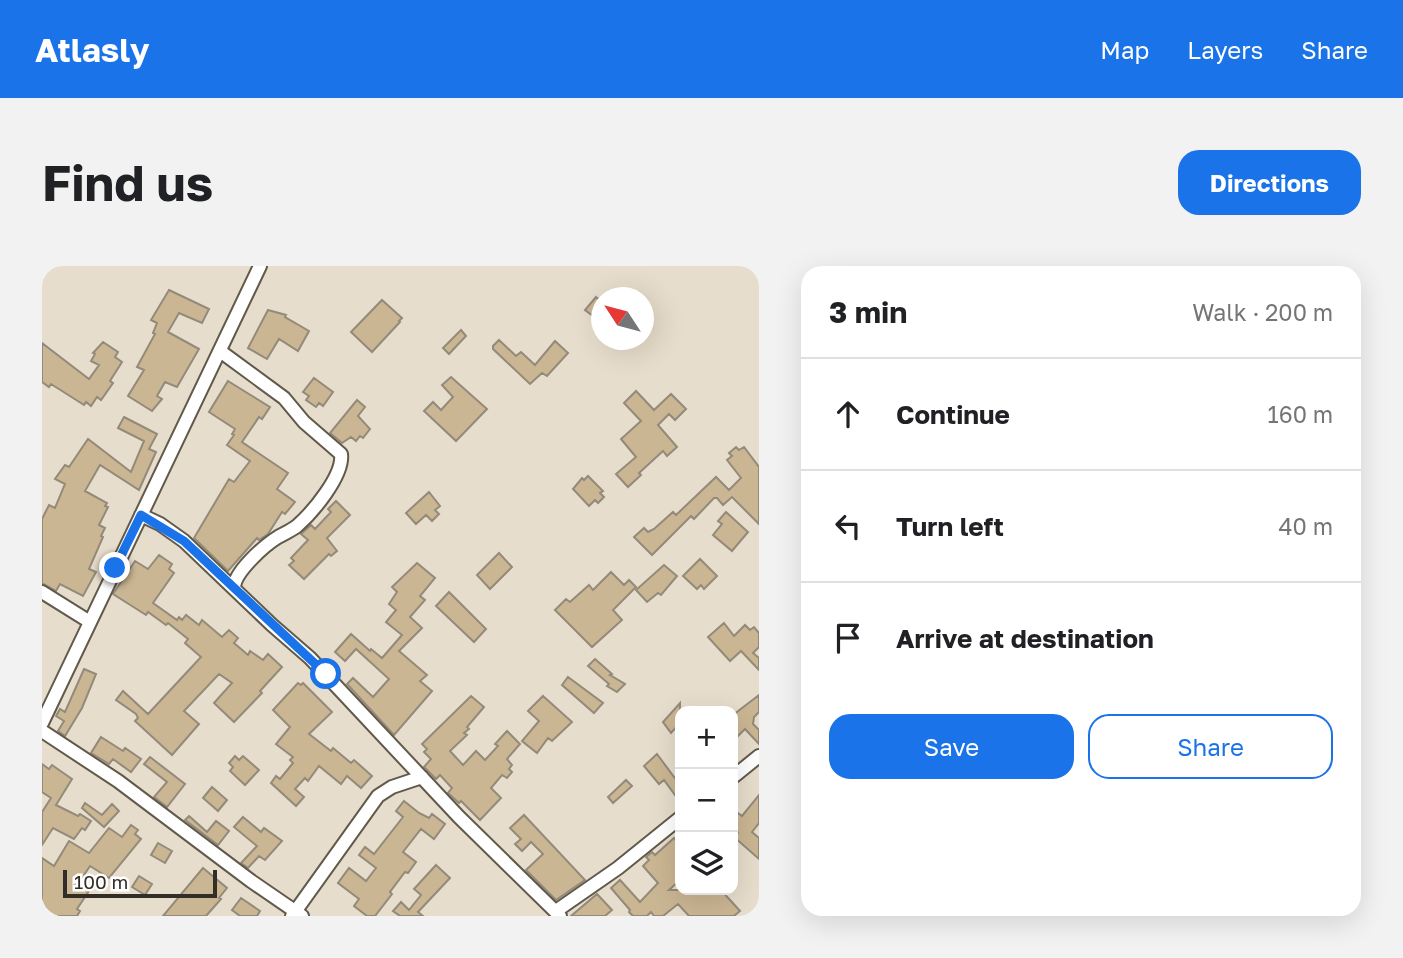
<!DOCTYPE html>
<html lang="en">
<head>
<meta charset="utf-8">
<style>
  :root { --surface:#fff; --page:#f2f2f2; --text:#202124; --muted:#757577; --line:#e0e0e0; --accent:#1a73e8 }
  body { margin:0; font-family:"Golos Text",sans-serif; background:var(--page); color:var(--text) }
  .controls { position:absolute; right:21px; bottom:21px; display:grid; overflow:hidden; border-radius:14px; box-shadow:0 7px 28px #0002 }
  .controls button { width:63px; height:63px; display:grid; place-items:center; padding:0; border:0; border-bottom:2px solid var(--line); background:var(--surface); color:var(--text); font:35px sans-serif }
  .compass { position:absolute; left:549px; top:21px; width:63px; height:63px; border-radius:50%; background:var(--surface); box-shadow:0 7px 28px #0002; rotate:306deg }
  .scale { position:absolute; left:21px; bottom:18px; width:154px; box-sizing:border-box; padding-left:7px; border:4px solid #322e27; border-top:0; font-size:19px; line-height:24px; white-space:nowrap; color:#322e27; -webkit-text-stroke:5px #fff; paint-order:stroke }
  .stop { position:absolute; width:21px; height:21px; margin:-16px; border:5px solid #1a73e8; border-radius:50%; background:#fff }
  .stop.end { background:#1a73e8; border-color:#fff; box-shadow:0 2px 7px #0008 }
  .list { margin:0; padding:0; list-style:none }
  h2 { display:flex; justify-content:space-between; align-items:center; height:91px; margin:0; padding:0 28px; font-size:30px }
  h2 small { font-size:23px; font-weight:400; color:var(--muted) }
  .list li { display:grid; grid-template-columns:46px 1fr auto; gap:21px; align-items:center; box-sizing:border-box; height:112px; padding:0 28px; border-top:2px solid var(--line) }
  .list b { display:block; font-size:26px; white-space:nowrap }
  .list em { font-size:23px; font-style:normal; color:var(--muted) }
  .actions { display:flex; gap:14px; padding:21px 28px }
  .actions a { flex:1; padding:16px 0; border:2px solid var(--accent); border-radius:21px; text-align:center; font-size:24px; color:var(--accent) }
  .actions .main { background:var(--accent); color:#fff }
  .icon { flex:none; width:38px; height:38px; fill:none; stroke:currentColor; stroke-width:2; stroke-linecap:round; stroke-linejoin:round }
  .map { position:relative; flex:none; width:717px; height:650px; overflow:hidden; border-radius:21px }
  header { display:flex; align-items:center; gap:42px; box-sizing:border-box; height:98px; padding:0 35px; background:var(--accent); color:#fff }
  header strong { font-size:33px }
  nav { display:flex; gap:38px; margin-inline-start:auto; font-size:24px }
  .intro { display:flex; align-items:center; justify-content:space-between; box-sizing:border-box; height:168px; padding:0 42px }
  h1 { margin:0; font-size:49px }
  .button { padding:18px 32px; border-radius:21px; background:var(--accent); color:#fff; font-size:24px; font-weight:700 }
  main { display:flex; gap:42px; padding:0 42px }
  aside { flex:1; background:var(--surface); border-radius:21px; box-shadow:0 7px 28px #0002 }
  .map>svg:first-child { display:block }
  .building { fill:#cbb693; stroke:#938a7a; stroke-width:2 }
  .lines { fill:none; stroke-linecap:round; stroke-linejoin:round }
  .minor-casing { stroke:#61594a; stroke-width:16 }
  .minor { stroke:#fff; stroke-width:12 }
  .route { stroke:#1a73e8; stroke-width:9 }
</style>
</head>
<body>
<header>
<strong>Atlasly</strong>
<nav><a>Map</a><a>Layers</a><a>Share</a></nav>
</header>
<div class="intro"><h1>Find us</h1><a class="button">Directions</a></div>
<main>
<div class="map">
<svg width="717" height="650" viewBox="0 0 717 650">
  <rect width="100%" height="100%" fill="#e7ddcc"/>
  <path class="building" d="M 127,24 L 167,43 L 160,57 L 137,47 L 126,66 L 157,83 L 135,121 L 123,116 L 115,130 L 120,133 L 110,145 L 86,130 L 102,104 L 95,101 L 113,68 L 111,67 L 115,57 L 109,54 Z
    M 554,31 L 559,35 L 559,56 L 543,44 Z
    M 340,34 L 360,52 L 357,55 L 358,56 L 330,86 L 309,66 Z
    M 226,44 L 244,49 L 243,51 L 267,65 L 256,85 L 237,73 L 225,93 L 206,82 Z
    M 419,64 L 424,70 L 407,88 L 401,82 Z
    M 457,74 L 474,90 L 479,86 L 493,99 L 513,75 L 526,87 L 505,110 L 500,107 L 488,118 L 451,83 L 451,80 Z
    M 61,76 L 76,86 L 73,91 L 80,96 L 68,115 L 71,117 L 59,134 L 55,131 L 49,140 L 44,136 L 42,139 L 9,118 L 7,121 L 0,116 L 0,77 L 47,113 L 57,99 L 49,95 L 53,88 L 51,87 Z
    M 409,111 L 445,143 L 414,175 L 382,145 L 391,136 L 399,144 L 411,131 L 400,119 Z
    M 272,112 L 291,126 L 281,140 L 277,137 L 274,141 L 264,134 L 267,130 L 261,126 Z
    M 186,115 L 228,141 L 220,153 L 217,151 L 200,176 L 246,207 L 235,223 L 253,236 L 243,248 L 240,246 L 226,268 L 217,274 L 215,272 L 186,305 L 152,272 L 187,213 L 192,216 L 208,195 L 185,179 L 192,169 L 190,168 L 193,163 L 167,146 Z
    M 594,125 L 612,144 L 629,128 L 644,143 L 633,154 L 627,148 L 616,159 L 635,181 L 625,190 L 621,185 L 597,207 L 599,209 L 586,221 L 574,208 L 594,191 L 579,173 L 599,155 L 582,137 Z
    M 315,134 L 323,141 L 316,150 L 328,163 L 321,172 L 318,170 L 314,175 L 309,171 L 300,177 L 288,167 Z
    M 82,151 L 115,168 L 107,183 L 114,186 L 97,224 L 58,199 L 43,225 L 65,237 L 63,240 L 66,241 L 57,259 L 63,262 L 59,270 L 61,271 L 47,303 L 54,306 L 41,330 L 18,318 L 14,325 L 0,317 L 0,253 L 7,239 L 13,242 L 23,218 L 13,213 L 23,199 L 27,201 L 46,173 L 89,206 L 102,175 L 76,162 Z
    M 694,181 L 697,184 L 702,181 L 717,201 L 717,258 L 690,231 L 681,239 L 675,232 L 672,232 L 652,253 L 649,250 L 610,289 L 592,271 L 602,262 L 606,266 L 612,263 L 631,246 L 634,249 L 674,211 L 687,224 L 699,212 L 685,194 L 690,190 L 687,187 Z
    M 546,210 L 561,225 L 558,227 L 562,231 L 556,237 L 553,234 L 547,240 L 531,223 L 540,212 L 542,214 Z
    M 387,226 L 398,240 L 393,244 L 397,248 L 390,255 L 384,249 L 374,258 L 364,247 Z
    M 294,235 L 308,249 L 285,272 L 295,285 L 289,290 L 287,288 L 262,313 L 247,299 L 252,295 L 249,292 L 266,274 L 259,268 L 269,259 L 273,263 L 289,246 L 286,243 Z
    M 684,246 L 706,266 L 690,285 L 671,269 L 680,258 L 676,255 Z
    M 457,287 L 470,301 L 448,323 L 435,309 Z
    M 117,289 L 130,298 L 127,303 L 132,307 L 111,337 L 135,354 L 137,351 L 140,354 L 144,349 L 157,359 L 160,354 L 180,371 L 187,364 L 196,372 L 192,377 L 206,389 L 208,385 L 221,394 L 226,388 L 240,401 L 218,425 L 220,427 L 192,456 L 172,437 L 190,417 L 177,408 L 142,445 L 157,458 L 130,489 L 93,455 L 96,452 L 94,448 L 74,434 L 81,425 L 106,448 L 159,391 L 143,377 L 146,373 L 126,357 L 124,359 L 106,346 L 104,349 L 71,328 L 93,295 L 106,303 Z
    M 658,293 L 675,310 L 662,323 L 659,319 L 655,323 L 641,310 Z
    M 375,297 L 393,312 L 378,330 L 383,334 L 368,351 L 380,362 L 357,385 L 385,409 L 378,415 L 390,425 L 352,469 L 305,418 L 311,412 L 331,431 L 347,413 L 314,383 L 303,395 L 293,386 L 309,368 L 328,385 L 329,383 L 340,392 L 360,369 L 344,356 L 354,344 L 347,338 L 355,326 L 350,321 Z
    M 622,299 L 635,310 L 619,329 L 616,327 L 605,336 L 594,324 Z
    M 569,306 L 582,319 L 587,314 L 594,321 L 571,344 L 580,354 L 550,381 L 513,344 L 524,333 L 528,336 L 547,319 L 551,324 Z
    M 407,326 L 444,363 L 432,376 L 394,340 Z
    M 682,357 L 692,370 L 703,359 L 708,364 L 712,361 L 717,367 L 717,381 L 711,387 L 717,392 L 717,404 L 699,385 L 688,395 L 666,371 Z
    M 553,393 L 570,408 L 568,409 L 583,418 L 575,426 L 565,420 L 567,418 L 546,400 Z
    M 42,403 L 54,408 L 40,442 L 23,470 L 16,465 L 22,455 L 14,450 L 18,443 L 23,446 Z
    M 526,411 L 561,437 L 552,447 L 520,419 Z
    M 256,417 L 259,419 L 261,417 L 290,446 L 267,468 L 289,485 L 291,482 L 309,497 L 312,494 L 330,510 L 319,522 L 305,510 L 299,518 L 277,500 L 266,515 L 263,512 L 253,523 L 262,531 L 254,540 L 229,517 L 234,510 L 238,513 L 251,497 L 248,494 L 251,491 L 234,478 L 248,461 L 231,444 Z
    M 717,429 L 717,446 L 712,451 L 711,458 L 717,464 L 717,478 L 703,463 L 691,475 L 691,449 Z
    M 429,430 L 442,441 L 425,461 L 427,463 L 422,467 L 425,469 L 408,485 L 421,499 L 434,485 L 443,494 L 456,480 L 453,478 L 465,465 L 478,478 L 465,493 L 470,499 L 467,503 L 470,506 L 465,512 L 460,509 L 449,522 L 459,532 L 438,554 L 419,535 L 417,537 L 406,527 L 410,522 L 398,509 L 394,513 L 382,501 L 389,493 L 382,486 L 385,483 L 380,478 Z
    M 501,430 L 530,456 L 510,475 L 506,472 L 495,487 L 480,475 L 497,455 L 486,445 Z
    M 638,437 L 638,457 L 629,467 L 621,456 Z
    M 59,471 L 81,485 L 83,482 L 99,493 L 89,506 L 71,493 L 67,498 L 49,487 Z
    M 615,488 L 638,519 L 638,536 L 622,514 L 617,518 L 602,500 Z
    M 193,490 L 197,494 L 201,490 L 217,504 L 203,519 L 188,505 L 191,501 L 187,497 Z
    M 108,491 L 143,518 L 125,541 L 112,531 L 125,516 L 102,498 Z
    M 0,498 L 7,503 L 10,499 L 30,513 L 14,539 L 36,550 L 38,548 L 49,555 L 43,564 L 40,562 L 32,573 L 11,562 L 0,579 L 0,546 L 9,532 L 0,526 Z
    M 584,514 L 590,520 L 571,537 L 566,531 Z
    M 170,521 L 185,534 L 176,545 L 161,532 Z
    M 717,529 L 717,557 L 710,566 L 717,572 L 717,593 L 692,571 L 696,567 L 691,560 L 691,553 L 696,547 L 700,550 Z
    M 362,535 L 377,547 L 387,552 L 390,548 L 403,558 L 392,573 L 379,563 L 361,586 L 374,596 L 366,607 L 363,606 L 348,626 L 350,628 L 333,650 L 325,650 L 312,640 L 317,633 L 296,617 L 307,602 L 324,615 L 334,602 L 317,589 L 323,581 L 332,588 L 361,551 L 354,545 Z
    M 43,537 L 60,549 L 70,538 L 77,545 L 62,561 L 40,542 Z
    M 482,549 L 543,614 L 514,634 L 484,604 L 501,588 L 489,576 L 480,585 L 473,578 L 479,573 L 468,562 Z
    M 147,550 L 165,566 L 174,555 L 187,565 L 176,579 L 143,554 Z
    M 201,551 L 219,566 L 222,562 L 240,575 L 223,594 L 217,590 L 206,602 L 199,597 L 215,580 L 192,561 Z
    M 89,559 L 96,564 L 93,568 L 99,573 L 67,612 L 48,600 L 38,615 L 49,622 L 35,643 L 38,645 L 35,650 L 0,650 L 0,592 L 12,600 L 27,575 L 47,587 L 67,562 L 80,571 Z
    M 632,572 L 638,579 L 638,614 L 627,624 L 679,624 L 698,645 L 692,650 L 647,650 L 636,638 L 621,650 L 612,650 L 609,646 L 605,650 L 591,650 L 587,646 L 588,644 L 569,622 L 578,614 L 598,636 L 616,617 L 601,600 L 607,594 L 604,591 L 610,586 L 613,589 Z
    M 116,577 L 130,585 L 123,597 L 109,589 Z
    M 394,599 L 408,612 L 376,646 L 381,650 L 358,650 L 351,645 L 359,636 L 367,644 L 379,629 L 372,623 Z
    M 161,602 L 185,622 L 177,632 L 179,633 L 164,650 L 121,650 Z
    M 97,610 L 110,618 L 103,629 L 90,621 Z
    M 555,628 L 570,644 L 563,650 L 529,650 Z
    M 199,632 L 218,645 L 215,650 L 198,650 L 190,644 Z"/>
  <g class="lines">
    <g class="minor-casing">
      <path id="minor" d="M 178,85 L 242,132 L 262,156 L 299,188 C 302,209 271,246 255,260 C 250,264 243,267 236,271 C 223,279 192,306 192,322
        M 99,249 L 118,258 L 142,275 L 230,359 L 268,392 L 417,551 L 518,650
        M 0,326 L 48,356
        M 0,457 L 218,0
        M 0,465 L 76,515 L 209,615 L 260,650
        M 691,511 L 717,490
        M 514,645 L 576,602 L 638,552
        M 250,650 L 336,530 L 350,521 L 380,511"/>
    </g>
    <use href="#minor" class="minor"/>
  </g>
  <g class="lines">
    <path class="route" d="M 73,302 L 99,249 L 142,275 L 284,408"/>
  </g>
</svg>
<div class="controls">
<button>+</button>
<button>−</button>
<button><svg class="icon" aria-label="layers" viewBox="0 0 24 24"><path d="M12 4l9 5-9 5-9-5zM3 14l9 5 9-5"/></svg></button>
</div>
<svg class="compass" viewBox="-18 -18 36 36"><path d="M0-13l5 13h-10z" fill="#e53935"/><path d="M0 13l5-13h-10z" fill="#757577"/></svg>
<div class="scale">100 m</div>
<div class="stop" style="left:284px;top:408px"></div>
<div class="stop end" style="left:73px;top:302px"></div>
</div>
<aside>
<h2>3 min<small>Walk · 200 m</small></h2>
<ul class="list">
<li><svg class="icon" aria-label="ahead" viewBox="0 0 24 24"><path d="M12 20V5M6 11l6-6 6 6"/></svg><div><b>Continue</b></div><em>160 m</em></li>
<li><svg class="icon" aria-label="left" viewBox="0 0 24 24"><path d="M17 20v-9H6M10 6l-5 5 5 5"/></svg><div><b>Turn left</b></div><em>40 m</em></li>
<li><svg class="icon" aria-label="arrive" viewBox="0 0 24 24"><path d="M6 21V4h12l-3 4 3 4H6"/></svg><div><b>Arrive at destination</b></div></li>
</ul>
<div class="actions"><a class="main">Save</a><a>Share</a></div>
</aside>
</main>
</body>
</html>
